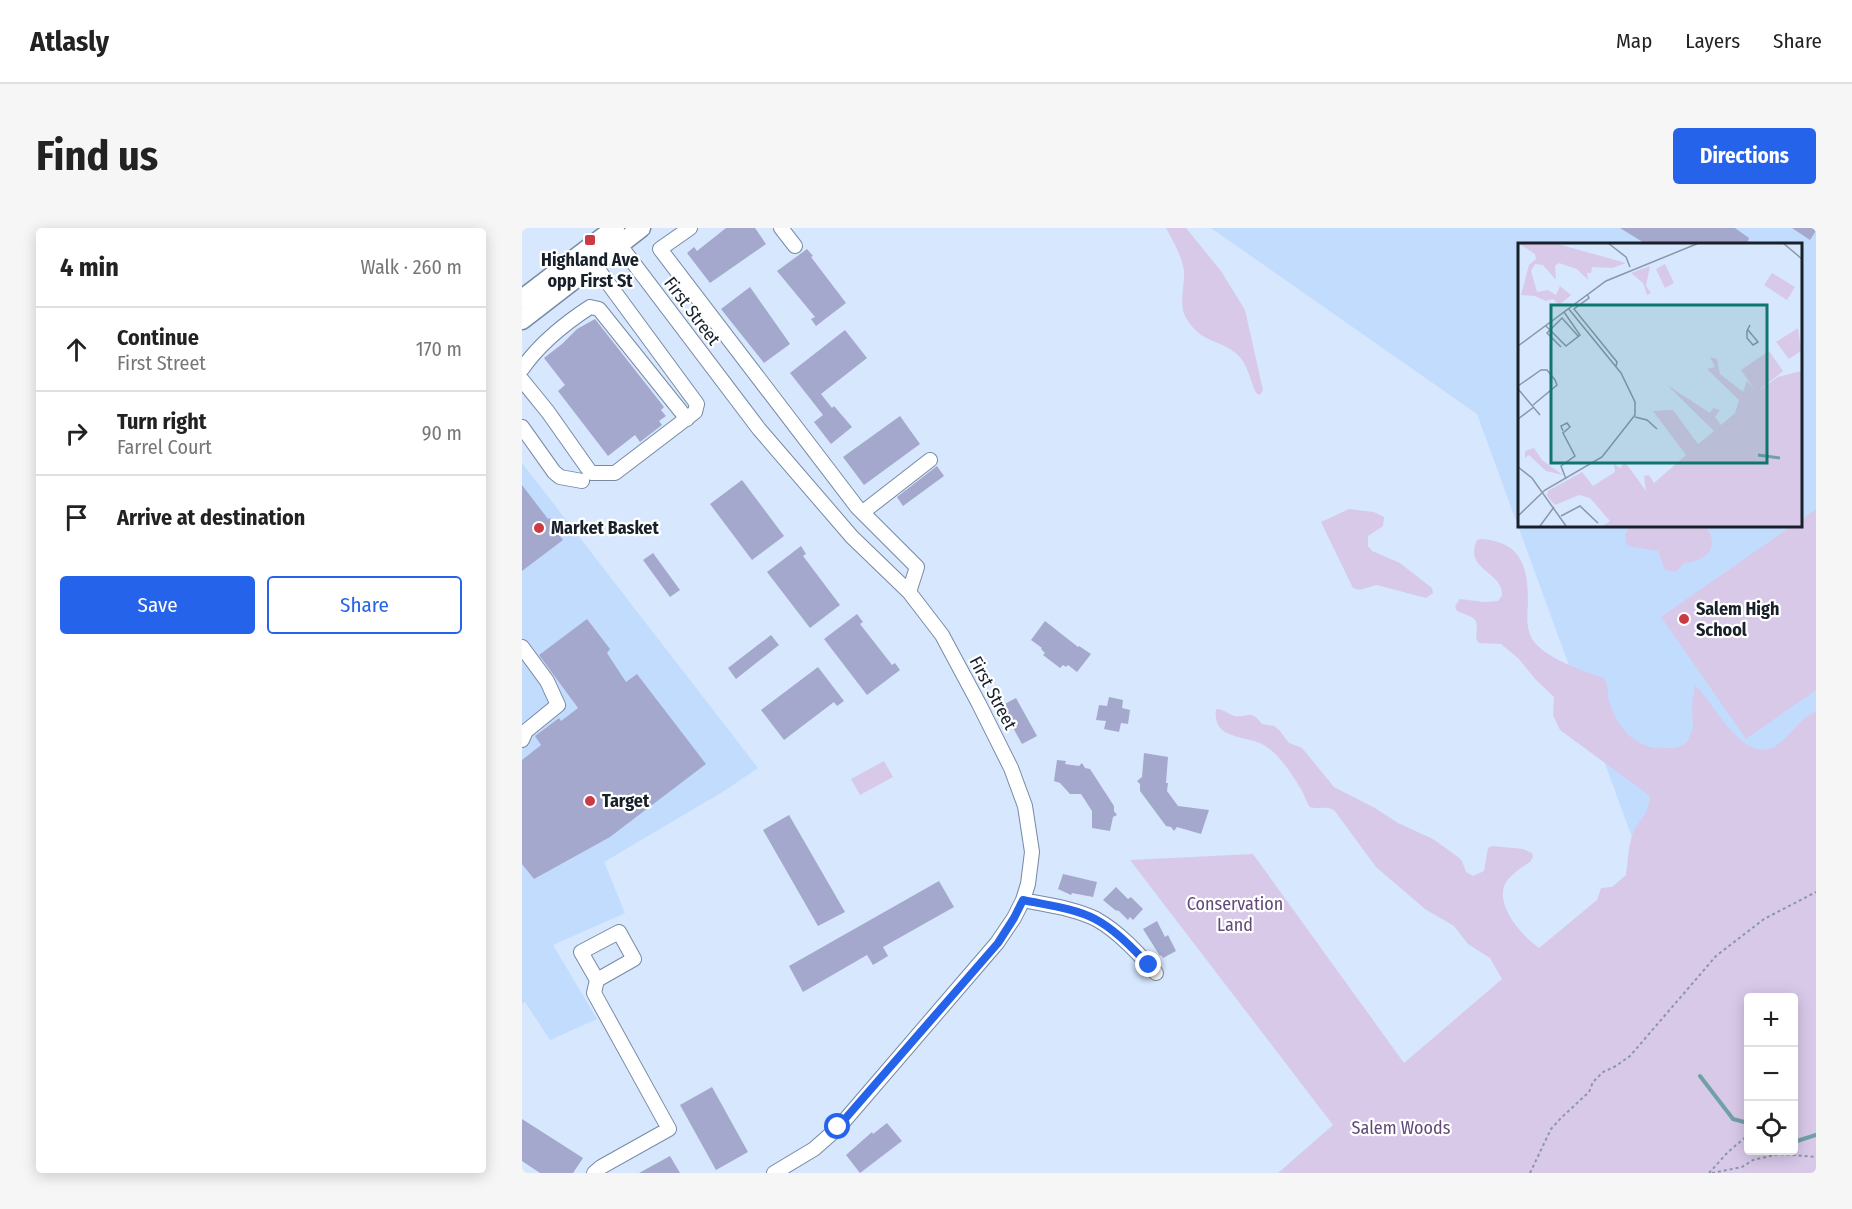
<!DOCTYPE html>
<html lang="en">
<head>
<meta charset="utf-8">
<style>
  :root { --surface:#fff; --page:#f6f6f6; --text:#222; --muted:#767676; --line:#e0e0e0; --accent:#2563eb }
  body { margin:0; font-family:"Fira Sans Condensed",sans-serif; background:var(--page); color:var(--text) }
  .controls { position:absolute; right:18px; bottom:18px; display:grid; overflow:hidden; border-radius:6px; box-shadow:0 3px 15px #0003 }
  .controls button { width:54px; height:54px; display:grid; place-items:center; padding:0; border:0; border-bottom:2px solid var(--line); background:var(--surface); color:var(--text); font:30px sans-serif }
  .stop { position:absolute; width:18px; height:18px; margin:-14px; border:4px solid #2563eb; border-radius:50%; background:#fff }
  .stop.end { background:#2563eb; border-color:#fff; box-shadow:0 2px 6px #0008 }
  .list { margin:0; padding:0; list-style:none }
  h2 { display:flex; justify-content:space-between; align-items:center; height:78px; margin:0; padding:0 24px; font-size:26px }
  h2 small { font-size:20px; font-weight:400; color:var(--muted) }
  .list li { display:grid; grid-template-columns:39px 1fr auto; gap:18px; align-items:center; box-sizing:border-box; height:84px; padding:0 24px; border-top:2px solid var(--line) }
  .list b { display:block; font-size:22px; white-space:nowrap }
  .list p { margin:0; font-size:20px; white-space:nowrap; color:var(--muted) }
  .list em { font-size:20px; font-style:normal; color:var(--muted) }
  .actions { display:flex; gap:12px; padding:18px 24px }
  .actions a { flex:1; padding:14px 0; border:2px solid var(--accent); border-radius:6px; text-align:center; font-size:21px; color:var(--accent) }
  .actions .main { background:var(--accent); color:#fff }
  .icon { flex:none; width:33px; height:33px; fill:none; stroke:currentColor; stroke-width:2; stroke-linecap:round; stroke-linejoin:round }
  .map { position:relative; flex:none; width:1294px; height:945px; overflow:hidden; border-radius:6px }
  header { display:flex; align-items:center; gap:36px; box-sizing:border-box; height:84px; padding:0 30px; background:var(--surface); border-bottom:2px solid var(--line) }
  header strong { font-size:28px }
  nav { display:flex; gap:33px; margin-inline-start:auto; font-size:21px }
  .intro { display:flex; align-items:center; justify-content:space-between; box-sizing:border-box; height:144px; padding:0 36px }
  h1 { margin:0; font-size:42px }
  .button { padding:15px 27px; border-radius:6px; background:var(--accent); color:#fff; font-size:21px; font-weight:700 }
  main { display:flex; gap:36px; padding:0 36px }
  aside { flex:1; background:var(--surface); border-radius:6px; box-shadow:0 3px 15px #0003 }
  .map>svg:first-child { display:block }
  .built { fill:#c2dcfe; fill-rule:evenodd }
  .green { fill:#d8c9e9; fill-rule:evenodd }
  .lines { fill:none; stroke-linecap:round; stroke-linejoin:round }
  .stream { stroke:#71a1a6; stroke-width:4 }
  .building { fill:#a5a8cd }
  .minor-casing { stroke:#778aa4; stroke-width:16 }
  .major-casing { stroke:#778aa4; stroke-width:21 }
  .path { stroke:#8a97a9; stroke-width:2; stroke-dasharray:3 3; stroke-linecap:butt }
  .minor { stroke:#fff; stroke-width:14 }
  .major { stroke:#fff; stroke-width:18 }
  .route { stroke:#2563eb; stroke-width:8 }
  .poi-dot { fill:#cb3b44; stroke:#fff; stroke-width:2 }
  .labels { text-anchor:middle; stroke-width:4.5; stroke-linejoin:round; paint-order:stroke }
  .poi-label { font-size:18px; font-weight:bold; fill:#18202a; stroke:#fff; text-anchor:start }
  .street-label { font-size:18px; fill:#18202a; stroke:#fff }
  .park-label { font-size:18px; fill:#61497a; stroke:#fff }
  .inset-river { fill:none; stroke:#71a1a6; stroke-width:3 }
  .inset-road { fill:none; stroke:#8a97a9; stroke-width:1.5 }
  .view { fill:#0f766e; fill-opacity:0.15; stroke:#0f766e; stroke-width:3 }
  .inset-edge { fill:none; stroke:#18202a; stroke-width:3 }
</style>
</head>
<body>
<header>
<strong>Atlasly</strong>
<nav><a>Map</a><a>Layers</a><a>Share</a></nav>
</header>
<div class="intro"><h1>Find us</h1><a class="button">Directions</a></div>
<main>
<aside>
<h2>4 min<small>Walk · 260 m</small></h2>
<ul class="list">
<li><svg class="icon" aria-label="ahead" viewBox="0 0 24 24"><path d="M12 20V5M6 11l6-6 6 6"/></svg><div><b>Continue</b><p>First Street</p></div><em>170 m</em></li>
<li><svg class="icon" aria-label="right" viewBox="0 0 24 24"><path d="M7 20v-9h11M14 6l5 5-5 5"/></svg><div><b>Turn right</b><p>Farrel Court</p></div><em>90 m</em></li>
<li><svg class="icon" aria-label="arrive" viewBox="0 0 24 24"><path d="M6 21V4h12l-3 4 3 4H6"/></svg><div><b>Arrive at destination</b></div></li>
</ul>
<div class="actions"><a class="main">Save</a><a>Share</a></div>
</aside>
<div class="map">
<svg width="1294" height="945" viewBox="0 0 1294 945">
  <rect width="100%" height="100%" fill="#d6e7fe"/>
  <path class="built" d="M 689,0 L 1294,0 L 1294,486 L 1119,634 L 955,186 ZM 997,16 L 1278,16 L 1278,297 L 997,297 Z
    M 0,235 L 236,540 L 202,563 L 82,634 L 103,685 L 31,717 L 75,791 L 28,812 L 3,774 L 0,776 Z"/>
  <path class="green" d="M 644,0 L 664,0 L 699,43 L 723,82 L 740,158 L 741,162 L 738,167 L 734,165 C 728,152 726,137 716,127 C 697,110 679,116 664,90 C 656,76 663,58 662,43 C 660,28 651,13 644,0 Z
    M 827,281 L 852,284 L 862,289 L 861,298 L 846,308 L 846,318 L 850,323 L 878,335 L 910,360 L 911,365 L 904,370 L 855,357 L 837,362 L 831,360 L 799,294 Z
    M 1294,281 L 1294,462 L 1224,511 L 1139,389 L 1271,297 L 1278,297 L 1278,292 Z
    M 1108,297 L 1182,297 C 1194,309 1193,325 1176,332 C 1172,334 1167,334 1162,335 L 1154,344 L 1143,342 L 1136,323 L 1105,318 L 1103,307 Z
    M 959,311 C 1000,314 1006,339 1006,375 C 1005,388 1004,400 1010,411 C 1022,430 1061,443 1082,450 C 1087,458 1085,464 1087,473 C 1094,497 1112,520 1138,520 C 1149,520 1156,521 1165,514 L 1171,500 L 1170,477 L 1173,457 C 1191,473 1222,540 1255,517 C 1269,508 1278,489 1294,484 L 1294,945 L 756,945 L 811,897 L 608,632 L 731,626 L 882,835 L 980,751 L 968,730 L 946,716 L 932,698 L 903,681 L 854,639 L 812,582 C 803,577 797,582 788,579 C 784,574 783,568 780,563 C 770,546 757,525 740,516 C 722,507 690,512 694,481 C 702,481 706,486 713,488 C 728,490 727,480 740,496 L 752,498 L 758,503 L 767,515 L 780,520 L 812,559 L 853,580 L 876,595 L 911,611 L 936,629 L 940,633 L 944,644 L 951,648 L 962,643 L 966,620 L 970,618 L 1001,621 L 1010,625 L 1011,629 L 1008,634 C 1000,639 988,647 983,656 C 973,678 1001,709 1017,720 L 1075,672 L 1079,660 L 1090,659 L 1104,647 C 1106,633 1106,621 1110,608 C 1114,593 1126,591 1128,568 L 1038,502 L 1031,487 L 1032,469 L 1014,452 L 997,431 L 979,416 L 957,415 L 954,411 C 956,388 956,392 935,383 L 933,378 L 938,371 L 962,374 L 976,373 L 980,368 C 982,343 941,343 955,312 ZM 1226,770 L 1272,770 L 1272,922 L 1226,922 Z
    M 362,533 L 371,549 L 338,567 L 329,551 Z"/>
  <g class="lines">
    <path class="stream" d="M 1178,848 L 1211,891 L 1226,895
      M 1272,914 L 1294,907"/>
  </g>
  <path class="building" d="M 204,0 L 233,0 L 244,16 L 188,55 L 165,25 L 172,19 L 175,23 Z
    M 1098,0 L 1213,0 L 1227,10 L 1225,16 L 1124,16 Z
    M 1270,0 L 1294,0 L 1294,3 L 1288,12 Z
    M 285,21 L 291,28 L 289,29 L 324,75 L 294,98 L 289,91 L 293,89 L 255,43 Z
    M 228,59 L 268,116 L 242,135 L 199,81 Z
    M 73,91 L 142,179 L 139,182 L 144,188 L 137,193 L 140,197 L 118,214 L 113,207 L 86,228 L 36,163 L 43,157 L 22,130 L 40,116 L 55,101 Z
    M 323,102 L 345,130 L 299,166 L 310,180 L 312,178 L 330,199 L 309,216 L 292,194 L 301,187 L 268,145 Z
    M 378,188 L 398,216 L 342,257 L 321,229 Z
    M 415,238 L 422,248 L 381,278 L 375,269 Z
    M 220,252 L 262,308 L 230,332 L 188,276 Z
    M 0,257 L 26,291 L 28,290 L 35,299 L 33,301 L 41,312 L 0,343 Z
    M 279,318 L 284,326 L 281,328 L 318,377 L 288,400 L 245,344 Z
    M 131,325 L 158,362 L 148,369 L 121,332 Z
    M 335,386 L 341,394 L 338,396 L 370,437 L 373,435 L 378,442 L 345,467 L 302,411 Z
    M 65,391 L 88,421 L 85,425 L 104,454 L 115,446 L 184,536 L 88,609 L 12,651 L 0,636 L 0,532 L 19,517 L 13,508 L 37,490 L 39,493 L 56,480 L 17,427 Z
    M 523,393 L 556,419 L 557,418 L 569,426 L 555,444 L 546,437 L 544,439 L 541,437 L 538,440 L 521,427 L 523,425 L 519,421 L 520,420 L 509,412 Z
    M 249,407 L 257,417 L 214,451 L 206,440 Z
    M 296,439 L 322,473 L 315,478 L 312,474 L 262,512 L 239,482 Z
    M 587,469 L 601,472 L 600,480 L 608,482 L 606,496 L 599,495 L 597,504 L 582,501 L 584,493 L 574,492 L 577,477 L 585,478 Z
    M 494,470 L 515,508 L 500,516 L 479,478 Z
    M 622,525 L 646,529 L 644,555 L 646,555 L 645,563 L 656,578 L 687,582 L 679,606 L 655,599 L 652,603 L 649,599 L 644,598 L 618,563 L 618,556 L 615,553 L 620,549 Z
    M 535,532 L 544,533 L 543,536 L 557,538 L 560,535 L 563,540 L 568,541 L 592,578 L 592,583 L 595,587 L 591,589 L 588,603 L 570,600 L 570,583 L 559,566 L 548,566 L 538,555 L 532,553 Z
    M 267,587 L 323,684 L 296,698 L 241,602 Z
    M 541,646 L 575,654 L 571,669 L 550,665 L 549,667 L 536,661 Z
    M 417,653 L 432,679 L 361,719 L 366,728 L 351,737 L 345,727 L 281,764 L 267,738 Z
    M 594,659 L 606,671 L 609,669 L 621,681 L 611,692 L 608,689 L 606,692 L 597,683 L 593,682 L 581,672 Z
    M 635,693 L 643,709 L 646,707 L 654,723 L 641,730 L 639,727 L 638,728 L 621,701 Z
    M 190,859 L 226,924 L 194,942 L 158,877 Z
    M 0,891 L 61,930 L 51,945 L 18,945 L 0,933 Z
    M 365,895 L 380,913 L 338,945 L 324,927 L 350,904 L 351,906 Z
    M 148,928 L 158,945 L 117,945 Z"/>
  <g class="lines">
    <g class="minor-casing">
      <path id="minor" d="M 168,0 L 138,21 L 335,279 L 395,339 L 387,364
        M 259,0 L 273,18
        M 97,16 L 237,201 L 330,309 L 387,364 L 420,407 L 457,476 L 489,540 L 503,578 L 510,624 L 506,656 L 501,672 L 492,690 L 475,715 L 317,899 L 292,921 L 252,945
        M 0,141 C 18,115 42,96 68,79 L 77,81 L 165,191
        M 0,152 L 26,184 L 69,245 L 93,245 L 173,184 L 175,176 L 72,36
        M 0,199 L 32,244 L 38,249 L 60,253
        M 341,284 L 408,232
        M 0,419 L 25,453 L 36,477 L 4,503 L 0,512
        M 501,672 C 524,677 552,680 574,691 C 597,704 616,725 634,745
        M 72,945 L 79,939 L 147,901 L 72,765 L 75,752 L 59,724 L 97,704 L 112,731 L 75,752"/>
    </g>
    <g class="major-casing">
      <path id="major" d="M 0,71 L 93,0
        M 0,92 L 119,0"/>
    </g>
    <path class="path" d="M 1272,888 L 1274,887
      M 1008,945 L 1029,901 L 1039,890 L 1067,864 L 1071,854 L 1081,844 L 1094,838 L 1108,828 L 1194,728 L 1242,691 L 1294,664
      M 1187,945 L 1206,924 L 1226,907
      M 1190,945 L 1220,939 L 1231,932 L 1257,926 L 1294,929"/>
    <use href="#minor" class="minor"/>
    <use href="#major" class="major"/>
  </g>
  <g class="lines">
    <path class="route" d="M 316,899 L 476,715 L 492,690 L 501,672 C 524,677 552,680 573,691 C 594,702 611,721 627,737"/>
  </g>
  <g class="poi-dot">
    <rect x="62" y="6" width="12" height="12" rx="3"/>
    <circle cx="17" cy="300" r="6"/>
    <circle cx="1162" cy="391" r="6"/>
    <circle cx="68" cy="573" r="6"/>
  </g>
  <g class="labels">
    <g class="poi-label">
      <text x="68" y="38" text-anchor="middle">Highland Ave<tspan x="68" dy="21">opp First St</tspan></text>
      <text x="29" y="306">Market Basket</text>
      <text x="1174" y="387">Salem High<tspan x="1174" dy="21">School</tspan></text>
      <text x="80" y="579">Target</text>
    </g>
    <g class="street-label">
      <text transform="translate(170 83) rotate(53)" y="6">First Street</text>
      <text transform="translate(471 465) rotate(62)" y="6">First Street</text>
    </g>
    <g class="park-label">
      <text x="713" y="682">Conservation<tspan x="713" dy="21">Land</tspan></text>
      <text x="879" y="906">Salem Woods</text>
    </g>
  </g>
  <g transform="translate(996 15)">
    <rect width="284" height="284" fill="#d6e7fe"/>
    <path d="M 0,0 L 36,0 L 108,20 L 94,25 L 74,24 L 73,30 L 69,30 L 70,37 L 59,26 L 41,20 L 37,23 L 38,37 L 25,22 L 17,21 L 13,28 L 19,49 L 30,47 L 38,52 L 42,43 L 53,52 L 41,62 L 35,56 L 28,58 L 17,53 L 3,52 L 11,22 L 18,16 L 17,11 ZM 147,21 L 156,40 L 147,45 L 138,26 ZM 132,23 L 128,43 L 133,50 L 129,52 L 125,40 L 113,30 ZM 254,30 L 277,44 L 269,57 L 246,42 ZM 280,85 L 283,108 L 271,116 L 258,99 ZM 251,108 L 265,128 L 239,149 L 260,134 L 283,128 L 283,283 L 85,283 L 92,278 L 72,255 L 61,252 L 37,262 L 29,253 L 30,248 L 64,229 L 75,243 L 97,229 L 96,221 L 102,225 L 107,219 L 128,248 L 126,233 L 131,232 L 136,240 L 168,212 L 135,168 L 155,167 L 180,201 L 196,188 L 149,142 L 192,170 L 195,165 L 202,167 L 197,174 L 203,182 L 217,170 L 221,157 L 189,126 L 197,124 L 192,114 L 199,116 L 202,131 L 225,149 L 229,138 L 237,147 L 223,127 ZM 16,205 L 24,217 L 45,232 L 28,228 L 11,212 L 7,215 L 7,208 Z" fill="#d8c9e9"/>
    <path class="inset-river" d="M 240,212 L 262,215"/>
    <path class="inset-road" d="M 90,0 L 108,14 L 112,24M 265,0 L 284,16M 69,51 L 71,55 L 56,66 L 99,119 L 98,123M 28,83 L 48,103 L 62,92 L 46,69M 230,87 L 240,99 L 235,102 L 229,95 L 229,88 L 232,82M 0,103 L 88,38 L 181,0M 43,104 L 29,90 L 44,75 L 61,94M 0,143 L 23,127 L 29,127 L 37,137 L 39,142 L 15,162M 0,146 L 22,172M 117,174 L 129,177 L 139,186M 0,176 L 16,164M 45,188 L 43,183 L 49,180 L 52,184 L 45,190 L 57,213 L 43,223 L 48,236M 0,224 L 14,235 L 48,283M 0,273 L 27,247 L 84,214 L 117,172 L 117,159 L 103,130 L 50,65M 43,273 L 62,263 L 80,280M 22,283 L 36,264"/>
    <path class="view" d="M 33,62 L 249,62 L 249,220 L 33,220 Z"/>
    <rect width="284" height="284" class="inset-edge"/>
  </g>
</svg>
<div class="controls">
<button>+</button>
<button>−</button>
<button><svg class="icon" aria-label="locate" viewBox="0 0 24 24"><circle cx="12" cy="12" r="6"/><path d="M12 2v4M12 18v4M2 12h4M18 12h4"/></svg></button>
</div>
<div class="stop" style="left:316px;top:899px"></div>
<div class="stop end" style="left:627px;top:737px"></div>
</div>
</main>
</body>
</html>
